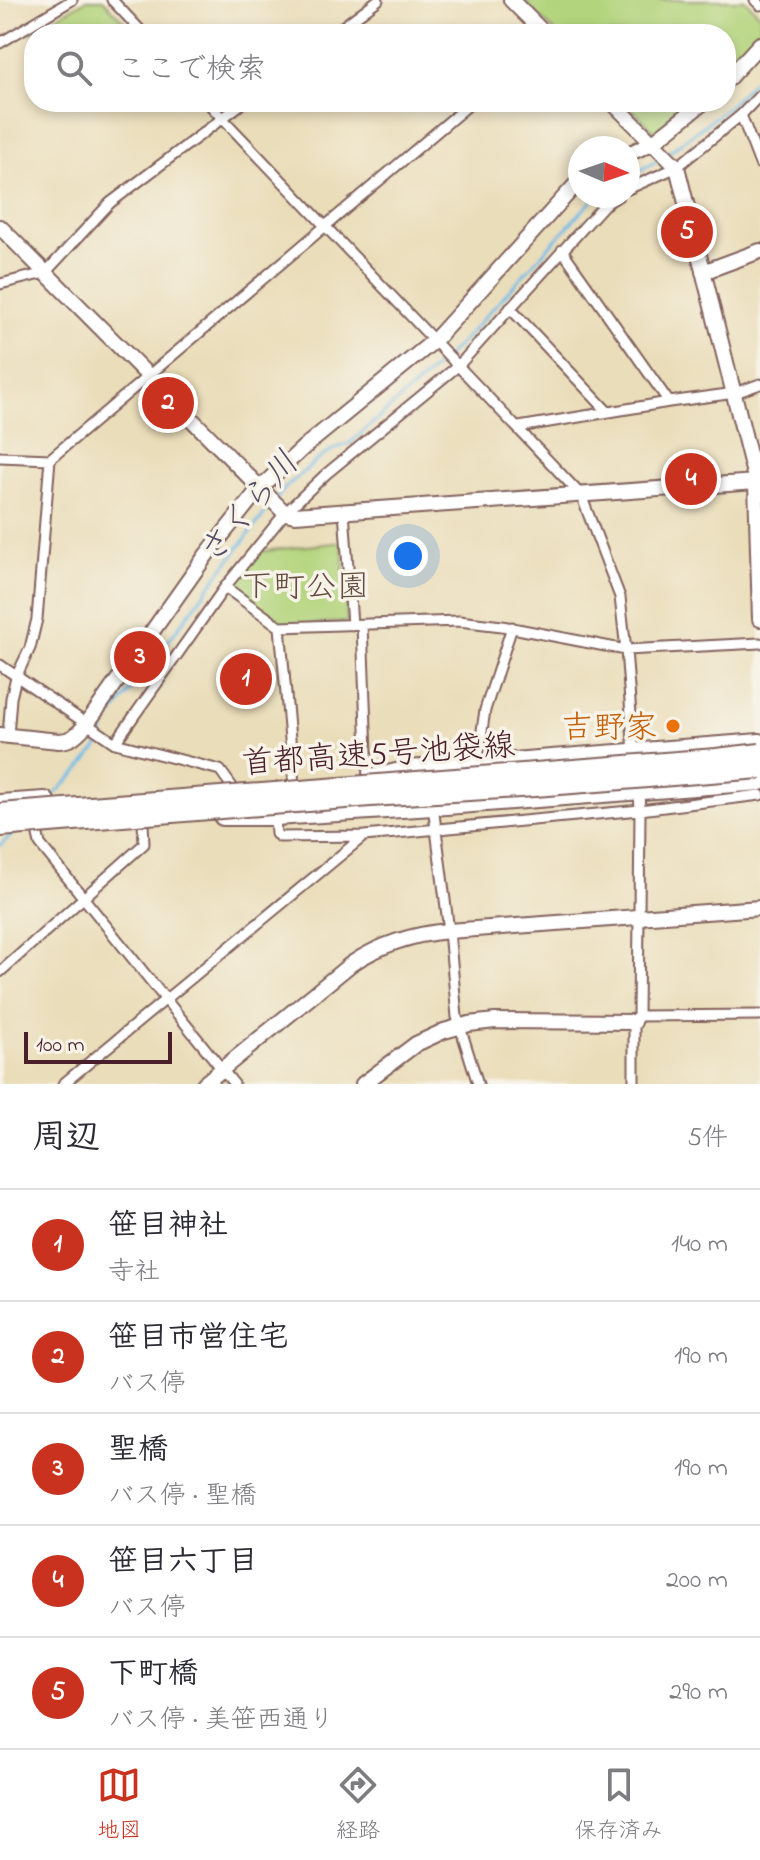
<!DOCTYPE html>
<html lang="ja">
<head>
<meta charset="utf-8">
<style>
  :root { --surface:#fff; --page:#f2f2f3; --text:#2b2b33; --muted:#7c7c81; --line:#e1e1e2; --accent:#c8321e }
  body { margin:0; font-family:"Indie Flower","Klee One",sans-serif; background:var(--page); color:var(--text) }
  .compass { position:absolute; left:568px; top:136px; width:72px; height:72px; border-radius:50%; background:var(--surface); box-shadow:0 4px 12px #0003; rotate:92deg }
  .scale { position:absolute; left:24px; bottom:20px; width:148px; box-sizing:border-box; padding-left:8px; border:4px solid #4a1f2b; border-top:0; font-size:22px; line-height:28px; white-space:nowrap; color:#4a1f2b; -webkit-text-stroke:6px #f7f3e8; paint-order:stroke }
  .you { position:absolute; left:408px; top:556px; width:28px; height:28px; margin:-20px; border:6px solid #fff; border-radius:50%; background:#1a73e8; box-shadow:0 0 0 12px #1a73e833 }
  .badge { display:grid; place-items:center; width:52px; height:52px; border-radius:50%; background:var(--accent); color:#fff; font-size:26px; font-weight:700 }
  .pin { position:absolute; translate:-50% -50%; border:4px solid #fff; box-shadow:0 2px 8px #0006 }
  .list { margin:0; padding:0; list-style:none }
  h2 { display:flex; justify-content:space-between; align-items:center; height:104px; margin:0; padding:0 32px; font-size:34px }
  h2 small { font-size:26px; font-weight:400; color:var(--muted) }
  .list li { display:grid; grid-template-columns:52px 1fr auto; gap:24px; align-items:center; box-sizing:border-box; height:112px; padding:0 32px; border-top:2px solid var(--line) }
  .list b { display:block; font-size:30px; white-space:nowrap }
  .list p { margin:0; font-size:26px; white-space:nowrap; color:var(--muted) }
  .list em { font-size:26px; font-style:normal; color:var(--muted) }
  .icon { flex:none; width:44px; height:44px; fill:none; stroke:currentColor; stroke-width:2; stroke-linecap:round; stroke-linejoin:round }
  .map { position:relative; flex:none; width:760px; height:1084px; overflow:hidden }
  .search { position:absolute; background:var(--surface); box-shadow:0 4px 12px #0003; left:24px; right:24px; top:24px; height:88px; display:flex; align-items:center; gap:20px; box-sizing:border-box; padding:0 28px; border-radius:32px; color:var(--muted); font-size:30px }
  .sheet { height:664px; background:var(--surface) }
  nav { display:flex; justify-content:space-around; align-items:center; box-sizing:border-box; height:112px; border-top:2px solid var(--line); background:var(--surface); font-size:22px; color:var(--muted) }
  nav a { display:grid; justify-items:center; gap:4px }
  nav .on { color:var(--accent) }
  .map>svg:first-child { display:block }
  .green { fill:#b2d47c; stroke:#7e7a54; stroke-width:2 }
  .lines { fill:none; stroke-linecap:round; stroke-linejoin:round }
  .stream { stroke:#6ebbe8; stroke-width:3 }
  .street-casing { stroke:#82625d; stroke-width:13 }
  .secondary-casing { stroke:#82625d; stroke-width:18 }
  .highway-casing { stroke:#82625d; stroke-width:22 }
  .street { stroke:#fff; stroke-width:9 }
  .secondary { stroke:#fff; stroke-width:14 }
  .highway { stroke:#fff; stroke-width:18 }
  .highway-bridge-casing { stroke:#82625d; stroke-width:22; stroke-linecap:butt }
  .highway-bridge { stroke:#fff; stroke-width:18 }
  .food-dot { fill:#e8710a; stroke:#f7f3e8; stroke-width:3 }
  .labels { text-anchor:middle; stroke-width:7; stroke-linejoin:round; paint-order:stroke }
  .park-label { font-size:32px; fill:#644c3f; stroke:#f7f3e8 }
  .food-label { font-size:32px; fill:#c56008; stroke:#f7f3e8; text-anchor:end }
  .street-label { font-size:32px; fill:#4a1f2b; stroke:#f7f3e8 }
  .water-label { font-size:34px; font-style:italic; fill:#554e64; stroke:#f7f3e8 }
</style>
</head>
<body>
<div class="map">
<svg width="760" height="1084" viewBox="0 0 760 1084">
  <rect width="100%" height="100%" fill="#f7f3e8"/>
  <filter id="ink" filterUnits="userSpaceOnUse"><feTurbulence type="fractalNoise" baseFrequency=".0125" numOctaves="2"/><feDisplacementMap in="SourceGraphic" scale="16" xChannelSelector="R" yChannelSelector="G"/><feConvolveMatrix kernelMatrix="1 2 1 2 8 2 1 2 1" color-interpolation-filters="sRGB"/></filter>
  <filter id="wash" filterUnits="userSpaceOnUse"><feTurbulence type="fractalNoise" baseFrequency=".006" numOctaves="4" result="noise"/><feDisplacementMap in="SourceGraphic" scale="32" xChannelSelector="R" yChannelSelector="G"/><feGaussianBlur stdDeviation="1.8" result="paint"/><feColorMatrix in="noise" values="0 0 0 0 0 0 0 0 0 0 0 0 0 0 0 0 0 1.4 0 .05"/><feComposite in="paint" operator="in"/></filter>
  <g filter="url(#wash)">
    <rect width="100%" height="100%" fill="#eaddb9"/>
    <path class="green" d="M 86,0 L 103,0 L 136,34 L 34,34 L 32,32 Z
      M 523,0 L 745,0 L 760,15 L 760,36 L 726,75 L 726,34 L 557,34 Z
      M 625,102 L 697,102 L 662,130 L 653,130 Z
      M 342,542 L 347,622 L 281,625 L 229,585 L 255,552 Z"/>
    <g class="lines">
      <path class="stream" d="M 669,152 L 727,108 L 760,74
        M 628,177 L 660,159
        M 276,499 L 288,485 L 319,459 L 332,450 L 350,443 L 423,379 L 459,345 L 580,213 L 597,196
        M 51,798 L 80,769 L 97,748 L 107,722 L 271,505
        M 0,845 L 13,834"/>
    </g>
  </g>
  <g filter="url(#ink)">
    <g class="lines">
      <g class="street-casing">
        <path id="street" d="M 112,0 L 144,34
          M 755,0 L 760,5
          M 333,34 L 378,0
          M 0,43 L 72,0
          M 207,102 L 581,495 L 620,597 L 626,650 L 634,753
          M 741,115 L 760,164
          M 628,189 L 677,167 L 741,115 L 760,95
          M 562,250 L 669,402
          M 0,284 L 45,273 L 110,203 L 244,102
          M 510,308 L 608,412
          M 519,427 L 669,402 L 735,393 L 760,384
          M 0,457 L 50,459 L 37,619 L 30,648 L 16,677 L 11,698 L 8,736
          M 50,459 L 472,102
          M 344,511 L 352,625
          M 225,587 L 280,627 L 459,621 L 502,626 L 626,650 L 760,643
          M 362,625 L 368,779
          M 280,627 L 294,784
          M 0,665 L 115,743 L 220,770 L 233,788
          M 115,743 L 225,587 L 285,513 L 326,474 L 459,365 L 604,205 L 618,196
          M 477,765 L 485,710 L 512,627
          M 433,806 L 449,931 L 457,1017 L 478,1084
          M 275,816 L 276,834 L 280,837 L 364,836 L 640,810 L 760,795
          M 37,831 L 40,844 L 234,1084
          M 0,972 L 144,844 L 143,822
          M 638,1016 L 760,1015
          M 63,1084 L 364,836
          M 634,1084 L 634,1022 L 638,1016 L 640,812 L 639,791"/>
      </g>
      <g class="secondary-casing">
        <path id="secondary" d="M 511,0 L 545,34
          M 726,81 L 760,44
          M 612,102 L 677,167 L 756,482 L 760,619
          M 628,154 L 652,143 L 704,102
          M 0,227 L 285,513 L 295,515 L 756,482
          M 703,272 L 760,251
          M 0,735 L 59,741 C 72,741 78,733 86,725 L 207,554 L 259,489 L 303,448 L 435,340 L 580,180
          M 204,1084 L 351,964 C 381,944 412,934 449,931 L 760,908
          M 363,1084 L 416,1044 L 444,1031 L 469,1024 L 495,1021 L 634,1022"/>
      </g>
      <g class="highway-casing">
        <path id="highway" d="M 371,779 L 409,770 L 760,743
          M 0,804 L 45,801
          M 223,816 L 275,816 L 433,806 L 760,781"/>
      </g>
      <use href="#street" class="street"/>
      <use href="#secondary" class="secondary"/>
      <use href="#highway" class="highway"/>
      <g class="highway-bridge-casing">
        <path id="highway-bridge" d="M 0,813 L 716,758 L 760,753
          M 0,827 L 370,797 L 535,787 L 760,769"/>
      </g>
      <use href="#highway-bridge" class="highway-bridge"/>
    </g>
  </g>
  <circle class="food-dot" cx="673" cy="726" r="8"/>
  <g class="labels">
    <g class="park-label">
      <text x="305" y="596">下町公園</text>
    </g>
    <g class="food-label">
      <text x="657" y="737">吉野家</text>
    </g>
    <g class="street-label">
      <text transform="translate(378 753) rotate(-4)" y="11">首都高速5号池袋線</text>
    </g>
    <g class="water-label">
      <text transform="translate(247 507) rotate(-50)" y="12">さくら川</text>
    </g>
  </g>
</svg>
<svg class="compass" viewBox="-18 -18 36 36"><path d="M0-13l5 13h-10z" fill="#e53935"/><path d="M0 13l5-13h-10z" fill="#7c7c81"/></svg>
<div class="scale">100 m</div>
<div class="you"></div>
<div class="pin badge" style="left:246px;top:679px">1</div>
<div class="pin badge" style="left:168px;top:403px">2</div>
<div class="pin badge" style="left:140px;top:657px">3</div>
<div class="pin badge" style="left:691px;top:479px">4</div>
<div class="pin badge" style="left:687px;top:232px">5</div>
<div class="search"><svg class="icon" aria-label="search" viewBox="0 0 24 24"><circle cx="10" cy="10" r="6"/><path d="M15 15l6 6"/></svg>ここで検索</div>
</div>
<section class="sheet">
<h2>周辺<small>5件</small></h2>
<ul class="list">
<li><span class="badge">1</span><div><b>笹目神社</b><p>寺社</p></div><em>140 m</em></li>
<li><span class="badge">2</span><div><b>笹目市営住宅</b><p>バス停</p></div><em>190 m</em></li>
<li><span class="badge">3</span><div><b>聖橋</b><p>バス停 · 聖橋</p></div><em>190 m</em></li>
<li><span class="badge">4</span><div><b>笹目六丁目</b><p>バス停</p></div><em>200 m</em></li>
<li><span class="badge">5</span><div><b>下町橋</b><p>バス停 · 美笹西通り</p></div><em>290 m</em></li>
</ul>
</section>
<nav>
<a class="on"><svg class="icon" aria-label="map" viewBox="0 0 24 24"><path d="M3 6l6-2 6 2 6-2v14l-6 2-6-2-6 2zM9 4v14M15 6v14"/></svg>地図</a>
<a><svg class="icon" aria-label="directions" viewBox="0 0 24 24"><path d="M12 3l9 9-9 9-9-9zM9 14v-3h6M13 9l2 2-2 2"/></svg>経路</a>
<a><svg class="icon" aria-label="saved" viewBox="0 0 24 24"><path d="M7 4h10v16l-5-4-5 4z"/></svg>保存済み</a>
</nav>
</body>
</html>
